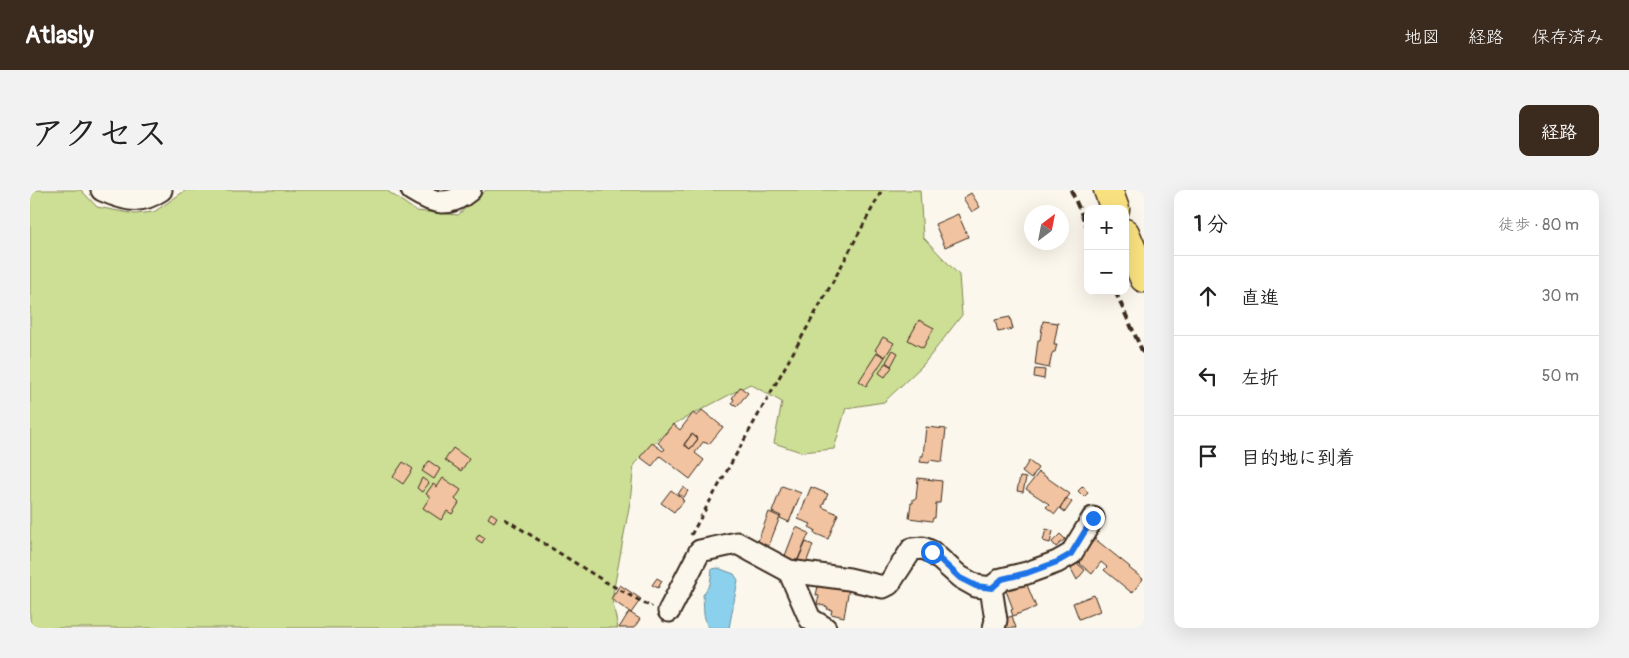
<!DOCTYPE html>
<html lang="ja">
<head>
<meta charset="utf-8">
<style>
  :root { --surface:#fff; --page:#f2f2f2; --text:#222; --muted:#767676; --line:#e0e0e0; --accent:#3b2a1e }
  body { margin:0; font-family:Pangolin,"Klee One",sans-serif; background:var(--page); color:var(--text) }
  .controls { position:absolute; right:15px; top:15px; display:grid; overflow:hidden; border-radius:10px; box-shadow:0 5px 20px #0002 }
  .controls button { width:45px; height:45px; display:grid; place-items:center; padding:0; border:0; border-bottom:1px solid var(--line); background:var(--surface); color:var(--text); font:25px sans-serif }
  .compass { position:absolute; left:994px; top:15px; width:45px; height:45px; border-radius:50%; background:var(--surface); box-shadow:0 5px 20px #0002; rotate:32deg }
  .stop { position:absolute; width:15px; height:15px; margin:-11px; border:4px solid #1a73e8; border-radius:50%; background:#fff }
  .stop.end { background:#1a73e8; border-color:#fff; box-shadow:0 1px 5px #0008 }
  .list { margin:0; padding:0; list-style:none }
  h2 { display:flex; justify-content:space-between; align-items:center; height:65px; margin:0; padding:0 20px; font-size:21px }
  h2 small { font-size:16px; font-weight:400; color:var(--muted) }
  .list li { display:grid; grid-template-columns:32px 1fr auto; gap:15px; align-items:center; box-sizing:border-box; height:80px; padding:0 20px; border-top:1px solid var(--line) }
  .list b { display:block; font-size:19px; white-space:nowrap }
  .list em { font-size:16px; font-style:normal; color:var(--muted) }
  .icon { flex:none; width:28px; height:28px; fill:none; stroke:currentColor; stroke-width:2; stroke-linecap:round; stroke-linejoin:round }
  .map { position:relative; flex:none; width:1114px; height:438px; overflow:hidden; border-radius:10px }
  header { display:flex; align-items:center; gap:30px; box-sizing:border-box; height:70px; padding:0 25px; background:var(--accent); color:#fff }
  header strong { font-size:24px }
  nav { display:flex; gap:28px; margin-inline-start:auto; font-size:18px }
  .intro { display:flex; align-items:center; justify-content:space-between; box-sizing:border-box; height:120px; padding:0 30px }
  h1 { margin:0; font-size:35px }
  .button { padding:12px 22px; border-radius:10px; background:var(--accent); color:#fff; font-size:18px; font-weight:700 }
  main { display:flex; gap:30px; padding:0 30px }
  aside { flex:1; background:var(--surface); border-radius:10px; box-shadow:0 5px 20px #0002 }
  .map>svg:first-child { display:block }
  .green { fill:#ccdf94; stroke:#848459 }
  .water { fill:#8bd0ec; stroke:#6b8e9a }
  .building { fill:#f1c3a0; stroke:#3b2a1e; fill-rule:evenodd }
  .lines { fill:none; stroke-linecap:round; stroke-linejoin:round }
  .minor-casing { stroke:#3b2a1e; stroke-width:25 }
  .highway-casing { stroke:#3b2a1e; stroke-width:31 }
  .path { stroke:#3b2a1e; stroke-width:3; stroke-dasharray:5 4; stroke-linecap:butt }
  .minor { stroke:#fbf7ec; stroke-width:21 }
  .highway { stroke:#fae180; stroke-width:28 }
  .rail { stroke:#3b2a1e; stroke-width:4; stroke-dasharray:8 4; stroke-linecap:butt }
  .route { stroke:#1a73e8; stroke-width:6 }
</style>
</head>
<body>
<header>
<strong>Atlasly</strong>
<nav><a>地図</a><a>経路</a><a>保存済み</a></nav>
</header>
<div class="intro"><h1>アクセス</h1><a class="button">経路</a></div>
<main>
<div class="map">
<svg width="1114" height="438" viewBox="0 0 1114 438">
  <rect width="100%" height="100%" fill="#fbf7ec"/>
  <filter id="ink" filterUnits="userSpaceOnUse"><feTurbulence type="fractalNoise" baseFrequency=".02" numOctaves="2"/><feDisplacementMap in="SourceGraphic" scale="10" xChannelSelector="R" yChannelSelector="G"/><feConvolveMatrix kernelMatrix="1 2 1 2 8 2 1 2 1" color-interpolation-filters="sRGB"/></filter>
  <g filter="url(#ink)">
    <path class="green" d="M 0,0 L 51,0 L 67,17 L 105,24 L 124,22 L 156,0 L 356,0 L 386,21 L 428,25 L 456,0 L 890,0 L 893,47 L 929,85 L 932,125 L 893,175 L 854,212 L 816,218 L 804,259 L 771,262 L 744,253 L 752,212 L 720,194 L 644,234 L 604,274 L 600,312 L 582,409 L 588,438 L 0,438 Z"/>
    <path class="water" d="M 688,378 L 704,384 L 708,390 L 699,438 L 681,438 L 677,436 L 674,425 L 673,405 L 680,394 L 682,379 Z"/>
    <path class="building" d="M 941,3 L 950,17 L 942,22 L 933,8 Z
      M 928,24 L 938,47 L 915,57 L 905,34 Z
      M 980,127 L 983,139 L 968,142 L 965,130 Z
      M 889,130 L 904,138 L 893,158 L 878,150 Z
      M 1013,131 L 1028,133 L 1024,154 L 1027,154 L 1025,162 L 1023,162 L 1022,164 L 1019,178 L 1005,175 L 1008,150 L 1010,150 Z
      M 853,147 L 864,153 L 855,167 L 845,160 Z
      M 863,160 L 868,163 L 861,176 L 856,172 Z
      M 847,163 L 855,167 L 836,196 L 829,191 Z
      M 855,173 L 862,177 L 855,187 L 849,183 Z
      M 1005,179 L 1015,180 L 1014,189 L 1004,187 Z
      M 710,197 L 718,203 L 707,216 L 702,213 L 704,209 L 702,208 Z
      M 672,220 L 693,237 L 679,254 L 673,252 L 665,263 L 674,270 L 660,289 L 630,266 L 622,276 L 610,267 L 622,253 L 633,261 L 635,259 L 628,253 L 643,234 L 650,240 L 663,223 L 667,226 ZM 662,244 L 668,249 L 660,259 L 654,254 Z
      M 896,237 L 916,239 L 912,272 L 900,270 L 899,273 L 890,272 L 891,266 L 893,266 Z
      M 662,244 L 668,249 L 660,259 L 654,255 Z
      M 423,258 L 439,269 L 431,281 L 415,270 Z
      M 399,271 L 410,279 L 404,289 L 392,281 Z
      M 999,271 L 1008,278 L 1001,289 L 992,282 Z
      M 373,272 L 383,279 L 373,294 L 363,287 Z
      M 1009,282 L 1040,304 L 1025,324 L 1016,317 L 1019,314 L 996,299 Z
      M 990,287 L 996,288 L 993,302 L 987,301 Z
      M 392,288 L 399,293 L 392,302 L 387,298 Z
      M 413,288 L 431,300 L 425,309 L 429,313 L 422,324 L 417,321 L 411,330 L 393,318 L 400,307 L 396,304 L 403,294 L 407,297 Z
      M 888,288 L 912,291 L 910,313 L 906,313 L 905,328 L 903,328 L 902,331 L 879,328 L 881,313 L 883,313 L 883,309 L 886,309 Z
      M 752,296 L 771,303 L 759,332 L 750,328 L 751,326 L 742,322 Z
      M 1053,296 L 1058,303 L 1054,307 L 1048,301 Z
      M 653,297 L 658,301 L 654,307 L 648,304 Z
      M 781,297 L 798,304 L 792,317 L 808,324 L 798,349 L 784,343 L 785,340 L 779,337 L 781,334 L 768,329 Z
      M 641,300 L 653,309 L 652,310 L 654,311 L 648,318 L 647,318 L 644,322 L 631,313 Z
      M 1036,308 L 1042,312 L 1035,322 L 1030,318 Z
      M 739,322 L 750,327 L 737,360 L 726,356 Z
      M 461,323 L 467,327 L 464,332 L 458,328 Z
      M 766,337 L 779,343 L 765,376 L 753,371 Z
      M 1016,339 L 1023,341 L 1020,353 L 1013,351 Z
      M 449,344 L 455,348 L 452,353 L 446,349 Z
      M 1030,344 L 1035,349 L 1026,357 L 1022,352 Z
      M 1065,349 L 1100,377 L 1099,378 L 1113,389 L 1102,403 L 1074,380 L 1077,377 L 1071,372 L 1062,384 L 1050,374 L 1051,373 L 1048,370 L 1059,354 L 1060,355 Z
      M 776,352 L 783,355 L 776,373 L 768,370 Z
      M 1043,370 L 1055,380 L 1047,390 L 1039,375 Z
      M 627,388 L 632,391 L 628,398 L 622,395 Z
      M 995,390 L 1006,417 L 983,426 L 981,420 L 983,419 L 975,398 Z
      M 789,392 L 819,398 L 814,427 L 801,424 L 802,420 L 797,419 L 798,417 L 787,414 L 789,406 L 786,405 Z
      M 590,395 L 611,409 L 601,423 L 581,409 Z
      M 1064,405 L 1070,421 L 1049,429 L 1043,413 Z
      M 599,422 L 610,429 L 604,438 L 589,438 Z
      M 982,426 L 986,438 L 974,438 L 971,430 Z"/>
    <g class="lines">
      <g class="minor-casing">
        <path id="minor" d="M 72,0 C 96,10 109,15 131,0
          M 382,0 C 404,14 419,18 440,0
          M 759,381 L 819,389 L 853,397 L 859,394 L 882,359 L 893,358 L 902,362 L 930,387 L 946,396 L 961,398
          M 639,421 L 670,361 L 707,353 L 759,381 L 780,429 L 795,438
          M 964,438 L 966,430 L 961,398 L 972,389 L 997,383 L 1027,372 L 1041,364 L 1063,328"/>
      </g>
      <g class="highway-casing">
        <path id="highway" d="M 1078,0 L 1085,19
          M 1095,43 L 1114,88"/>
      </g>
      <path class="path" d="M 475,329 L 574,391 L 621,417 L 622,416
        M 661,345 L 806,86 L 852,0"/>
      <use href="#minor" class="minor"/>
      <use href="#highway" class="highway"/>
      <path class="rail" d="M 1041,0 L 1058,39
        M 1085,101 L 1114,165"/>
    </g>
  </g>
  <g class="lines" filter="url(#ink)">
    <path class="route" d="M 902,362 L 930,388 L 946,396 L 962,398 L 972,389 L 997,383 L 1027,372 L 1041,364 L 1063,328"/>
  </g>
</svg>
<div class="controls">
<button>+</button>
<button>−</button>
</div>
<svg class="compass" viewBox="-18 -18 36 36"><path d="M0-13l5 13h-10z" fill="#e53935"/><path d="M0 13l5-13h-10z" fill="#767676"/></svg>
<div class="stop" style="left:902px;top:362px"></div>
<div class="stop end" style="left:1063px;top:328px"></div>
</div>
<aside>
<h2>1 分<small>徒歩 · 80 m</small></h2>
<ul class="list">
<li><svg class="icon" aria-label="ahead" viewBox="0 0 24 24"><path d="M12 20V5M6 11l6-6 6 6"/></svg><div><b>直進</b></div><em>30 m</em></li>
<li><svg class="icon" aria-label="left" viewBox="0 0 24 24"><path d="M17 20v-9H6M10 6l-5 5 5 5"/></svg><div><b>左折</b></div><em>50 m</em></li>
<li><svg class="icon" aria-label="arrive" viewBox="0 0 24 24"><path d="M6 21V4h12l-3 4 3 4H6"/></svg><div><b>目的地に到着</b></div></li>
</ul>
</aside>
</main>
</body>
</html>
